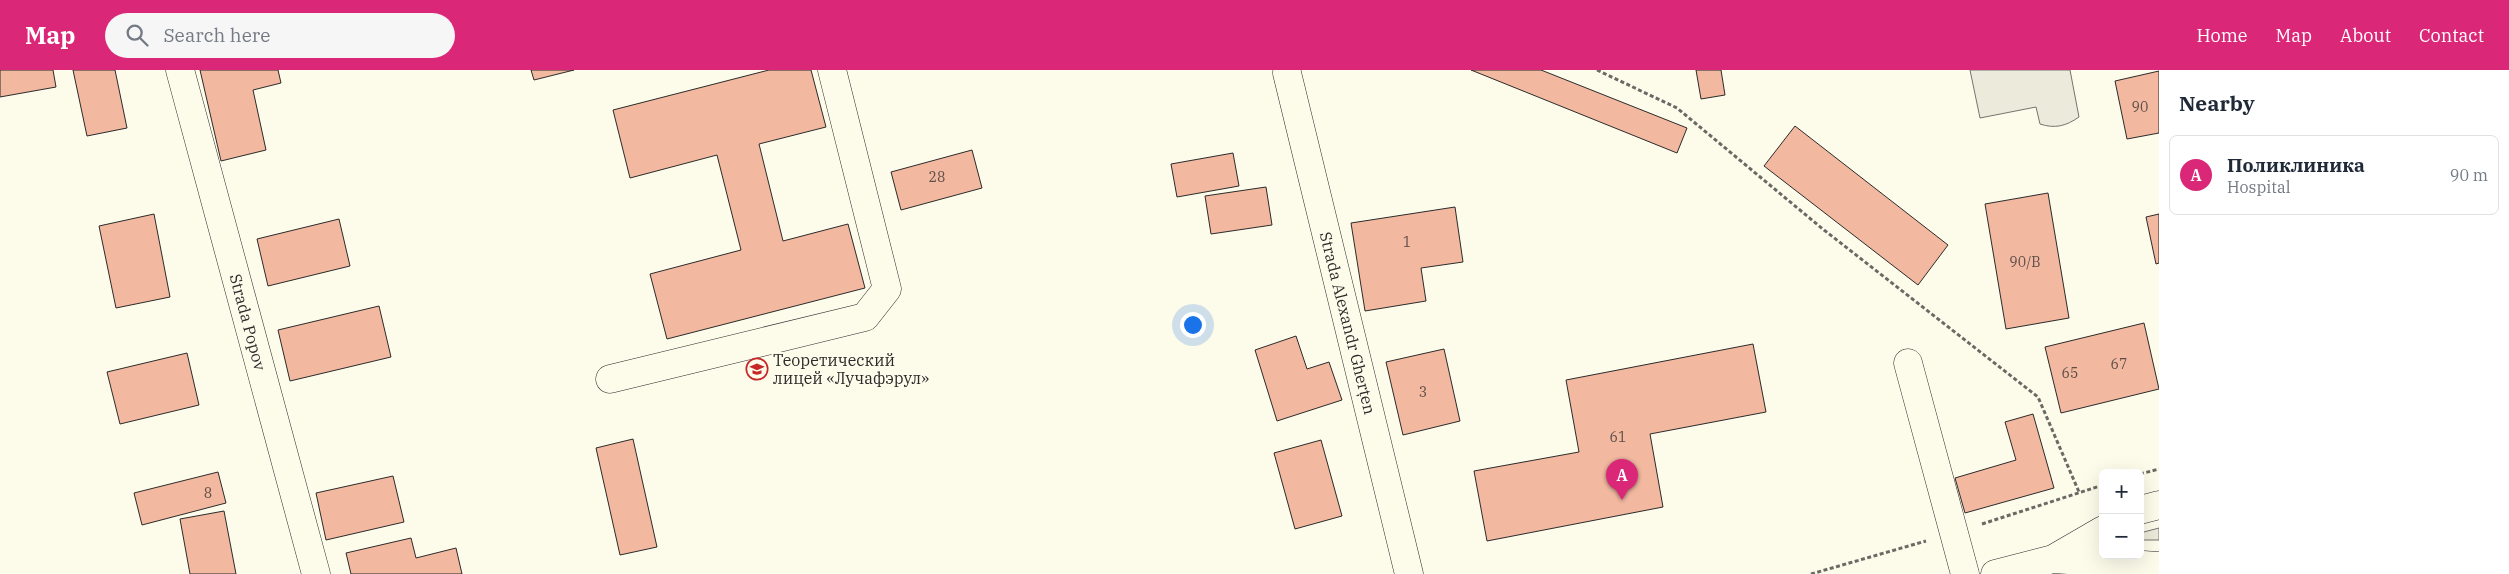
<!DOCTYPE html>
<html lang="en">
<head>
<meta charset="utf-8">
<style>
  :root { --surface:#fff; --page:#f6f6f7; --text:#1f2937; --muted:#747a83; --line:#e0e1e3; --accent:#db2777 }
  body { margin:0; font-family:"IBM Plex Serif",serif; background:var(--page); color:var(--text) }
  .controls { position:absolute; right:15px; bottom:15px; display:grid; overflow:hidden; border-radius:8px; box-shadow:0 5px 20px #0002 }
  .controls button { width:45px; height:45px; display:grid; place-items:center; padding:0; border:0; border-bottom:1px solid var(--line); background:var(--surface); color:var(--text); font:25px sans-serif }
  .you { position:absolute; left:1192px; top:254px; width:18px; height:18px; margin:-12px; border:4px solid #fff; border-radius:50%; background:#1a73e8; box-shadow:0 0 0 8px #1a73e833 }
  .badge { display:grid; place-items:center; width:32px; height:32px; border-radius:50%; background:var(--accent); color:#fff; font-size:16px; font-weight:700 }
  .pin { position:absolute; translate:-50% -41px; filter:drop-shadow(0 1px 2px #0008) }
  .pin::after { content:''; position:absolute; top:26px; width:18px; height:15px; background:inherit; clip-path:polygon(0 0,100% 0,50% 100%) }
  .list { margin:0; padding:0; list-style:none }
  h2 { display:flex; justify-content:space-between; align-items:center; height:65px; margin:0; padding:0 20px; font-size:21px }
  h2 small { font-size:16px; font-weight:400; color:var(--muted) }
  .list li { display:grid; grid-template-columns:32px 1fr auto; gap:15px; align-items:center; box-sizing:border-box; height:80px; margin:0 10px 10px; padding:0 10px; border:1px solid var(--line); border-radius:8px }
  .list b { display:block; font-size:19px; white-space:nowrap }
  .list p { margin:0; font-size:16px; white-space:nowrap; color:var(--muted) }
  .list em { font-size:16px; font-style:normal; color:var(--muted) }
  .icon { flex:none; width:28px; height:28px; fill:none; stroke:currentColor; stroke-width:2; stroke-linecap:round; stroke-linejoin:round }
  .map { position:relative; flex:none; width:2159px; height:504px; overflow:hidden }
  header { display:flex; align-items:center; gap:30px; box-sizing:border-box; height:70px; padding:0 25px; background:var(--accent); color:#fff }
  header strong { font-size:24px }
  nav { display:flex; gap:28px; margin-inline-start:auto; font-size:18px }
  .search { width:350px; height:45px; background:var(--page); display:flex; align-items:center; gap:12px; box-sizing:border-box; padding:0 18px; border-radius:28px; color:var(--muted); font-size:19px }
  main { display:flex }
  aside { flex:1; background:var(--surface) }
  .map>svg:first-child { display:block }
  .green { fill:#ecebdb; stroke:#74746e }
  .building { fill:#f2b8a0; stroke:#2b2b2b }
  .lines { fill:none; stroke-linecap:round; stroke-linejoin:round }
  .minor-casing { stroke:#2b2b2b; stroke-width:29 }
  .major-casing { stroke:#2b2b2b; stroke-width:29 }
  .path { stroke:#6a6964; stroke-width:3; stroke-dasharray:4 2.5; stroke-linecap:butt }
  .minor { stroke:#fdfbea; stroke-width:28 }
  .major { stroke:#fdfbea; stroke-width:28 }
  .labels { text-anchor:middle; stroke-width:4; stroke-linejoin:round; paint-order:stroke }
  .number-label { font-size:14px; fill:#5d4e48 }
  .street-label { font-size:16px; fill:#2b2b2b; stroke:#fdfbea }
  .poi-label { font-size:16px; fill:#2b2b2b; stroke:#fdfbea; text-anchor:start }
</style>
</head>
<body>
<header>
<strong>Map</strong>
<div class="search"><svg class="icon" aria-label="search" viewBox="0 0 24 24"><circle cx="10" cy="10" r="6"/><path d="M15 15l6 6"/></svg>Search here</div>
<nav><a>Home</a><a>Map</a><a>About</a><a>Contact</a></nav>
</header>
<main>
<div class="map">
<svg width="2159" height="504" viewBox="0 0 2159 504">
  <rect width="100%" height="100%" fill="#fdfbea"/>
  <path class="green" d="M 1970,0 L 2070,0 L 2079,47 C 2066,56 2055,59 2040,54 L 2036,37 L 1980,48 Z
    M 2159,458 L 2159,470 L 2140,470 L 2140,463 Z"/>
  <path class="building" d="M 0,0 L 53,0 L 56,17 L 0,27 Z
    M 73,0 L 115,0 L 127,58 L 87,66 Z
    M 200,0 L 278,0 L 281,13 L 253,20 L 266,80 L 221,91 Z
    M 531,0 L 574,0 L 534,10 Z
    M 769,0 L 811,0 L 826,57 L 759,74 L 783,171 L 848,154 L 865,218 L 667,269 L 650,204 L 741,180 L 717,85 L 630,108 L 613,40 Z
    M 1471,0 L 1541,0 L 1687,58 L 1677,83 Z
    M 1696,0 L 1721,0 L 1725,25 L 1701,29 Z
    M 2159,1 L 2159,63 L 2127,69 L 2115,11 Z
    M 1795,56 L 1948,175 L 1918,215 L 1764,96 Z
    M 972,80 L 982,118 L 901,140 L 891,102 Z
    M 1233,83 L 1239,116 L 1177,127 L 1171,94 Z
    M 1266,117 L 1272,155 L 1211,164 L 1205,126 Z
    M 2048,123 L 2069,248 L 2006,259 L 1985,134 Z
    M 1455,137 L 1463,192 L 1421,198 L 1426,231 L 1365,241 L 1351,153 Z
    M 154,144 L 170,227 L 116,238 L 99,156 Z
    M 2159,144 L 2159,193 L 2156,194 L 2146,147 Z
    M 339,149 L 350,196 L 268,216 L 257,169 Z
    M 379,236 L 391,287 L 290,311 L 278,260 Z
    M 2144,253 L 2159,319 L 2061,343 L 2045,277 Z
    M 1296,266 L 1307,299 L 1329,292 L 1342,330 L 1277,351 L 1255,280 Z
    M 1753,274 L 1766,342 L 1650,364 L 1663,437 L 1487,471 L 1474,401 L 1579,382 L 1566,310 Z
    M 1444,279 L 1460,351 L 1403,365 L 1386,292 Z
    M 187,283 L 199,335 L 120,354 L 107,302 Z
    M 2033,344 L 2054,418 L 1965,443 L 1955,408 L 2016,390 L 2005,352 Z
    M 633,369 L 657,477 L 620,485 L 596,378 Z
    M 1321,370 L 1342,446 L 1295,459 L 1274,383 Z
    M 218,402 L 226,433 L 142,455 L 134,423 Z
    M 393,406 L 404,452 L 326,470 L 316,423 Z
    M 224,441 L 236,504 L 190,504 L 180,449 Z
    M 411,468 L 416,488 L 456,478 L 462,504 L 351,504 L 346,483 Z"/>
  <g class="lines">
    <g class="minor-casing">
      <path id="minor" d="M 180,0 L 316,504
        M 1287,3 L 1409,504
        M 1908,293 L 1965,504
        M 610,309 L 865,247 L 887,219 L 832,0"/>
    </g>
    <g class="major-casing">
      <path id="major" d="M 2140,440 L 2159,435
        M 2053,489 L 2159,496
        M 1995,504 L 2053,489 L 2103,460"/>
    </g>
    <path class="path" d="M 1597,0 L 1677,38 L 1824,160 L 2038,327 L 2079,422
      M 2140,404 L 2159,399
      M 1982,454 L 2103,415
      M 1811,504 L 1926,471"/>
    <use href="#minor" class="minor"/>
    <use href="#major" class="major"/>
  </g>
  <defs>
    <g id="school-ring" transform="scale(1.125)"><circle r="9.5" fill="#fdfbea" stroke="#c62828" stroke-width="1.5"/><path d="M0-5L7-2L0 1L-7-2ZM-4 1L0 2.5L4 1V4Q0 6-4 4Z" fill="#c62828"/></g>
  </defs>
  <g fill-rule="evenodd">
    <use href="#school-ring" x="757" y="299"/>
  </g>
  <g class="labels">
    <g class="number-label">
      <text x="2140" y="42">90</text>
      <text x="937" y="112">28</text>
      <text x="1407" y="177">1</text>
      <text x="2025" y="197">90/B</text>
      <text x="2119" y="299">67</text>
      <text x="2070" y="308">65</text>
      <text x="1423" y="327">3</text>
      <text x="1618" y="372">61</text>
      <text x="208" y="428">8</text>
    </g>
    <g class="street-label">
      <text transform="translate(248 252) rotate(75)" y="6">Strada Popov</text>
      <text transform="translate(1348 253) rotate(76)" y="6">Strada Alexandr Gherțen</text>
    </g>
    <g class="poi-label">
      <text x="773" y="296">Теоретический<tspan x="773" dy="18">лицей «Лучафэрул»</tspan></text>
    </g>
  </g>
</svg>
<div class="controls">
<button>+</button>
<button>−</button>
</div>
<div class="you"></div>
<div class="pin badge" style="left:1622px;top:430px">A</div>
</div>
<aside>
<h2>Nearby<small></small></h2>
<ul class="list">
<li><span class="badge">A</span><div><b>Поликлиника</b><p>Hospital</p></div><em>90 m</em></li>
</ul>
</aside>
</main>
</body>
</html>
